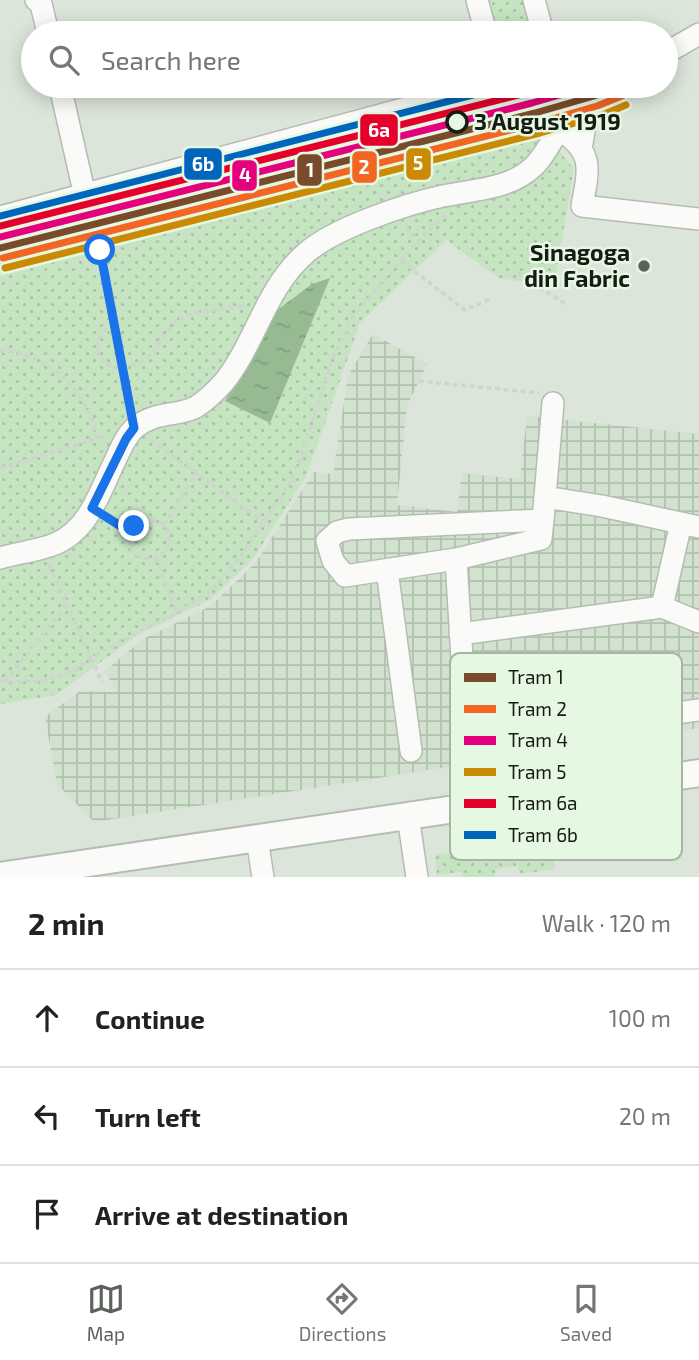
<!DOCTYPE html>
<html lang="en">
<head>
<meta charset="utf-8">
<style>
  :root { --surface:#fff; --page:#f6f6f6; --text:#222; --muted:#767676; --line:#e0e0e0; --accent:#5b625a }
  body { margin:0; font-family:"Exo 2",sans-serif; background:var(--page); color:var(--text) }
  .stop { position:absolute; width:21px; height:21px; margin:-16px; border:5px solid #1a73e8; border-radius:50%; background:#fff }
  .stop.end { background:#1a73e8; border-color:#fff; box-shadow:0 2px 7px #0008 }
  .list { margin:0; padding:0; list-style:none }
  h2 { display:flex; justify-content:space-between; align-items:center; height:91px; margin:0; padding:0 28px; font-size:30px }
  h2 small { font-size:23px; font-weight:400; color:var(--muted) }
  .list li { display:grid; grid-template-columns:46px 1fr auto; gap:21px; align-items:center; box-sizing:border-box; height:98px; padding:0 28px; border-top:2px solid var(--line) }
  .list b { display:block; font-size:26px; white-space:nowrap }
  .list em { font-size:23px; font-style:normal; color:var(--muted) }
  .icon { flex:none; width:38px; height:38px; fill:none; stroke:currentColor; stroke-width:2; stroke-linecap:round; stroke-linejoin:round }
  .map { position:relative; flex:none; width:699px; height:877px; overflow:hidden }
  .search { position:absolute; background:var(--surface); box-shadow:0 4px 18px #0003; left:21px; right:21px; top:21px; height:77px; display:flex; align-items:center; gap:18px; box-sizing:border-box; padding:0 24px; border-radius:38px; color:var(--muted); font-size:26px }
  .sheet { height:385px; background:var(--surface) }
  nav { display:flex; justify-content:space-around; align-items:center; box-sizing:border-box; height:98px; border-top:2px solid var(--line); background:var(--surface); font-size:19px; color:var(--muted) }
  nav a { display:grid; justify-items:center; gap:4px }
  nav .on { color:var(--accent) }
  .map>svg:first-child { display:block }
  .industrial { fill:url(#industrial-grid) }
  .park { fill:url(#park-dots) }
  .water { fill:url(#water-ripples) }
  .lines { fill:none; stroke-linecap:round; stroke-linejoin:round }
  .minor-casing { stroke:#b5bcb4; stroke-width:24 }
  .major-casing { stroke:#b5bcb4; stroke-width:30 }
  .path { stroke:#d0d3d0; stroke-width:3.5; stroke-dasharray:5 3.5; stroke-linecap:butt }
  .minor { stroke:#fafbf9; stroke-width:21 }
  .major { stroke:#fafbf9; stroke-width:26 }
  .tram-1-casing { stroke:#e5f8e2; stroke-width:12 }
  .tram-2-casing { stroke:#e5f8e2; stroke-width:12 }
  .tram-3-casing { stroke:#e5f8e2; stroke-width:12 }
  .tram-4-casing { stroke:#e5f8e2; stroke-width:12 }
  .tram-5-casing { stroke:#e5f8e2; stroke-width:12 }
  .tram-6-casing { stroke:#e5f8e2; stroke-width:12 }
  .tram-1 { stroke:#7a4b2a; stroke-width:7 }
  .tram-2 { stroke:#f26522; stroke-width:7 }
  .tram-3 { stroke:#e5007d; stroke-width:7 }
  .tram-4 { stroke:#ca8a04; stroke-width:7 }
  .tram-5 { stroke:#e4002b; stroke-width:7 }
  .tram-6 { stroke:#0065bd; stroke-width:7 }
  .route { stroke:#1a73e8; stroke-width:9 }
  .stop-dot { fill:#e5f8e2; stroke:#161c15; stroke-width:3.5 }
  .poi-dot { fill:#5b625a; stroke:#e5f8e2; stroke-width:2.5 }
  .labels { text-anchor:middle; stroke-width:5; stroke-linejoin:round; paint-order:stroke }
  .stop-label { font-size:23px; font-weight:bold; fill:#161c15; stroke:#e5f8e2; text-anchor:start }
  .poi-label { font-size:23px; font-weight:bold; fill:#161c15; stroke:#e5f8e2; text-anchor:end }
  .key { fill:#e5f8e2; stroke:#a7b6a4; stroke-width:2 }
  .key-label { font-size:19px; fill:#161c15 }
  .line-badge { stroke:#e5f8e2; stroke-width:2.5 }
  .badge-label { font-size:19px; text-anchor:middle; font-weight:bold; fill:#fff }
</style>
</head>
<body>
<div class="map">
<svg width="699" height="877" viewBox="0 0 699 877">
  <defs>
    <pattern id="industrial-grid" width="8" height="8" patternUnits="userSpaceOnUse" patternTransform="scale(1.75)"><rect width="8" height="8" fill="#d1e2ce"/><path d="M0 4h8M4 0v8" fill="none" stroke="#b3c1b0"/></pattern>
    <pattern id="park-dots" width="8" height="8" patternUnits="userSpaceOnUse" patternTransform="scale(1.75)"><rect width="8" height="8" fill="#c6e4c2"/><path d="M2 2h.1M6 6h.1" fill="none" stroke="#a9c3a6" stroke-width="1.8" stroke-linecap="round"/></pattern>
    <pattern id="water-ripples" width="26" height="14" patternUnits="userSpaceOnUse" patternTransform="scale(1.75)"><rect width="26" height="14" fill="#97ba93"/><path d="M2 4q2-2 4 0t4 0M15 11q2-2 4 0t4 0" fill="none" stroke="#819f7e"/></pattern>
  </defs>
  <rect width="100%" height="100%" fill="#dce5da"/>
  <path class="industrial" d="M 373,334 L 427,364 L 407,406 L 397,505 L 457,512 L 462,473 L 520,479 L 527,416 L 699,434 L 699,728 L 94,822 L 57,784 L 45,717 L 80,691 L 116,692 L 105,671 L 143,639 L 211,606 L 257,561 L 314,472 L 333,474 L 348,376 Z"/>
  <path class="park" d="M 489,0 L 523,0 L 532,33 L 498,33 Z
    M 540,137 L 551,141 L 574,169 L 554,287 L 499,278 L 446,240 L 360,323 L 306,477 L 252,560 L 210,600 L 139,634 L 56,695 L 0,704 L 0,276 Z
    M 583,835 L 586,855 L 554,859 L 555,869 L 519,874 L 518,866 L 495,869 L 496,877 L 463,877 L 462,872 L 437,875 L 435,855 Z"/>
  <path class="water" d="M 330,278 L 270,423 L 225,401 L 276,311 L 312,284 Z"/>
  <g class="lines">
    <g class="minor-casing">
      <path id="minor" d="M 36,0 L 41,4 L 48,33
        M 477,0 L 486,33
        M 534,0 L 543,33
        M 666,53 L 699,34
        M 60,86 L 85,196
        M 509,86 C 517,96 526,105 536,113 C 554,128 586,140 587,167 C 588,180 584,193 582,206 L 699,219
        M 559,86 L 584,131 L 581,149
        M 0,217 L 489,86
        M 0,252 L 333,167 L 363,168 L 508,130 L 541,117 L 565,100 L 604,86
        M 545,497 L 602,506 L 699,527
        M 543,520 L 541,539 L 456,559 L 345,576 L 333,561 L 327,541 L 337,532 L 349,529 L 543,520 L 553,403
        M 0,558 C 16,553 43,550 57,543 C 87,530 99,495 112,467 C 119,454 124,436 136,427 C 156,411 176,417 196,407 C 205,401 217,390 224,382 C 256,342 266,287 306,253 C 334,228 406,204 443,196 C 472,190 510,189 533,167 C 544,157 552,140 560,127
        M 456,559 L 467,742 L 699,710
        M 387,570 L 411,751
        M 662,607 L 681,523
        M 460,634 L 662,607 L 699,622
        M 408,816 L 417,877
        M 257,839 L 263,877"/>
    </g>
    <g class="major-casing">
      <path id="major" d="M 0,876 L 699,773"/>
    </g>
    <path class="path" d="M 406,227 L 418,241
      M 99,246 L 131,410
      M 401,261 L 465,310 L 490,299
      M 518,273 L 567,305
      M 114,323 C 87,337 95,373 125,367 C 164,360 159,326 186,316 C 204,309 227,309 246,306
      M 0,351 C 39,352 68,375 87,408 C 92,416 94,429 97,439
      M 419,381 L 539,393
      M 151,440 L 265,523
      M 0,468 L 105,436
      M129 539a20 20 0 1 1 40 0a20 20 0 1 1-40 0Z
      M 109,519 L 130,532
      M 164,525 L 197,473
      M 156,558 L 176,612
      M 49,565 L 102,682
      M 0,681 L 41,682 L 77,670 L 91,657 L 176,613 L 211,591 L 242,555 L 291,481 L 305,445 L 332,360 L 352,318 L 418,241 L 445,215
      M 5,682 L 67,604"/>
    <use href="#minor" class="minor"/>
    <use href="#major" class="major"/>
    <g class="tram-1-casing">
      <path id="tram-1" d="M 0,248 L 535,113 L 594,96 L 618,86"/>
    </g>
    <g class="tram-2-casing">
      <path id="tram-2" d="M 3,258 L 538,123 L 597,106 L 622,96"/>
    </g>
    <g class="tram-3-casing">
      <path id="tram-3" d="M 0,237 L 532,103 L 591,86"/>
    </g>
    <g class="tram-4-casing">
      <path id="tram-4" d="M 5,268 L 540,133 L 600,116 L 626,105"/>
    </g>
    <g class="tram-5-casing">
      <path id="tram-5" d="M 0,226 L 554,86"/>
    </g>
    <g class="tram-6-casing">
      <path id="tram-6" d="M 0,216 L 508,86"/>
    </g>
    <use href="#tram-1" class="tram-1"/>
    <use href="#tram-2" class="tram-2"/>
    <use href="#tram-3" class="tram-3"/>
    <use href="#tram-4" class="tram-4"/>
    <use href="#tram-5" class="tram-5"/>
    <use href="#tram-6" class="tram-6"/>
  </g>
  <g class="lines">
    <path class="route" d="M 100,250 L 134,428 L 126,439 L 92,508 L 130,532 L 134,526"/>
  </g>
  <circle class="stop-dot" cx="457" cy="122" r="10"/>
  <circle class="poi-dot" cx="644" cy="266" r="7"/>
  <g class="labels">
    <g class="stop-label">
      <text x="474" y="130">3 August 1919</text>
    </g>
    <g class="poi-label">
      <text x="630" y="261">Sinagoga<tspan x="630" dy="26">din Fabric</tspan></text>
    </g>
  </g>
  <rect x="450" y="653" width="232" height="207" rx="10" class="key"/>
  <rect x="464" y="673" width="32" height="9" fill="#7a4b2a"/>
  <rect x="464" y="705" width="32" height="8" fill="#f26522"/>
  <rect x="464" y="736" width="32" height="9" fill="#e5007d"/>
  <rect x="464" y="768" width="32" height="8" fill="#ca8a04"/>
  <rect x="464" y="799" width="32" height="9" fill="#e4002b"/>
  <rect x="464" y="831" width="32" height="8" fill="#0065bd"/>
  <g class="key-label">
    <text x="508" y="684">Tram 1</text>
    <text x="508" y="716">Tram 2</text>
    <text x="508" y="747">Tram 4</text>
    <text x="508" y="779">Tram 5</text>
    <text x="508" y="810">Tram 6a</text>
    <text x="508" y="842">Tram 6b</text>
  </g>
  <g class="line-badge">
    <rect x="359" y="113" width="40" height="34" rx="7" fill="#e4002b"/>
    <rect x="405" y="147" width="27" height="34" rx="7" fill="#ca8a04"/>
    <rect x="183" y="147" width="40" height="34" rx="7" fill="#0065bd"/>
    <rect x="351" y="150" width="27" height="34" rx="7" fill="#f26522"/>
    <rect x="296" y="153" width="27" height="34" rx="7" fill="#7a4b2a"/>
    <rect x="231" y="159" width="27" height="33" rx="7" fill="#e5007d"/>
  </g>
  <g class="badge-label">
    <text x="379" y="137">6a</text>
    <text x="418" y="170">5</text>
    <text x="203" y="171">6b</text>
    <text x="364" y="174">2</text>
    <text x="310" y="177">1</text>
    <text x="245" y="182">4</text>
  </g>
</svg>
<div class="stop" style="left:100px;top:250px"></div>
<div class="stop end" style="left:134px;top:526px"></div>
<div class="search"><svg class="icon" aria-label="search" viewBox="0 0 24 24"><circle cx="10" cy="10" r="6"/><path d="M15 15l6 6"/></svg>Search here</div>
</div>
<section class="sheet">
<h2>2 min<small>Walk · 120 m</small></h2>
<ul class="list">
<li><svg class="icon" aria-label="ahead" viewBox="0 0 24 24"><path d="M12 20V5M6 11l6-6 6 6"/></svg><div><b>Continue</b></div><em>100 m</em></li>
<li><svg class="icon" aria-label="left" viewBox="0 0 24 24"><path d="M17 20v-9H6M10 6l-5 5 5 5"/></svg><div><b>Turn left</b></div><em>20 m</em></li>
<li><svg class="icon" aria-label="arrive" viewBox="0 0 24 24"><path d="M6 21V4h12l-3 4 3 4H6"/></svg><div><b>Arrive at destination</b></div></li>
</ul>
</section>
<nav>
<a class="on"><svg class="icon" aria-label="map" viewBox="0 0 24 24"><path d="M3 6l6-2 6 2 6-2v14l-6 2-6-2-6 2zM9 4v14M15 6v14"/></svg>Map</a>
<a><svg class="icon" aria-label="directions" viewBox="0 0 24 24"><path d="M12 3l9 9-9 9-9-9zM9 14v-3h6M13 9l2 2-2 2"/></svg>Directions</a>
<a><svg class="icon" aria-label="saved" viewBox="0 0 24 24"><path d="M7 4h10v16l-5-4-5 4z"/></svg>Saved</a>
</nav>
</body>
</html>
